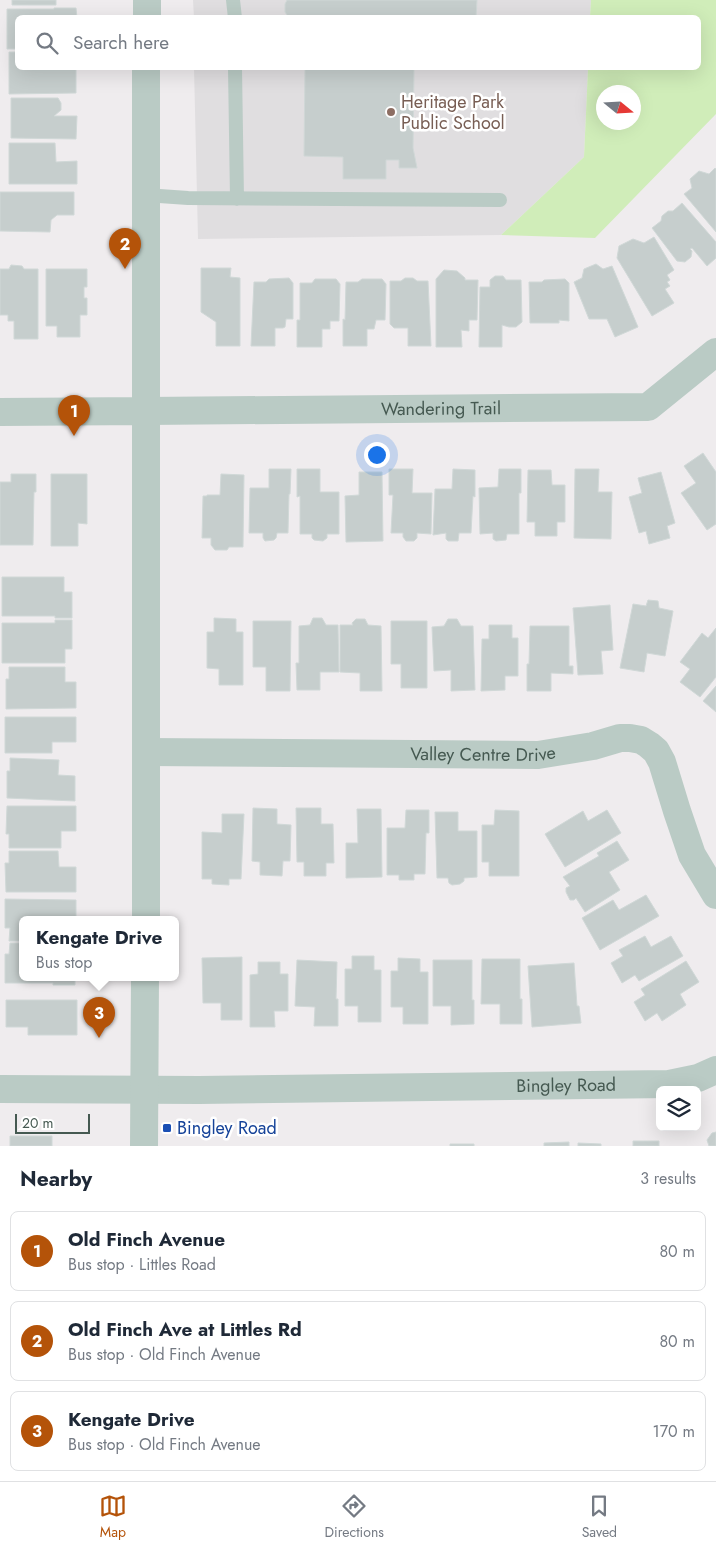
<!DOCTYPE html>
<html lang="en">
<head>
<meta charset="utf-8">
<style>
  :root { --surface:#fff; --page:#f2f2f3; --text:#1f2937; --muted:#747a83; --line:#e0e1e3; --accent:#b45309 }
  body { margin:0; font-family:Jost,sans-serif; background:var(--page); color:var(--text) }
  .controls { position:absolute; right:15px; bottom:15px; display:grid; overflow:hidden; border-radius:8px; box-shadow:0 5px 20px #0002 }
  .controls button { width:45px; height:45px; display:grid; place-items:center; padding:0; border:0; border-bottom:1px solid var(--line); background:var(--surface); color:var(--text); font:25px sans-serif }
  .compass { position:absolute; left:596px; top:85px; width:45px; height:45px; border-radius:50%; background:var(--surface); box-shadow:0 5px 20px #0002; rotate:108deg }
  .scale { position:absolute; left:15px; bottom:12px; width:75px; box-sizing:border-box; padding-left:5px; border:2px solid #455951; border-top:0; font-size:14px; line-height:18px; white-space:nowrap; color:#455951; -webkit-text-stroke:4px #fff; paint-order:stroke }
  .you { position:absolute; left:376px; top:454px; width:18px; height:18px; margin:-12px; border:4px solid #fff; border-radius:50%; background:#1a73e8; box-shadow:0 0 0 8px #1a73e833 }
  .badge { display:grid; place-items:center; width:32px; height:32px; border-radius:50%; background:var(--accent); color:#fff; font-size:16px; font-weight:700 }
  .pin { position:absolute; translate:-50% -41px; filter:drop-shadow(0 1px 2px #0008) }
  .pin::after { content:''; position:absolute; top:26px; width:18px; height:15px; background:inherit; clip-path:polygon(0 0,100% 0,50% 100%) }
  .popup { position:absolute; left:19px; top:916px; width:160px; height:65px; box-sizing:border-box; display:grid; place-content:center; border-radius:8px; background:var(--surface); filter:drop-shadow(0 1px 4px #0005); font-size:16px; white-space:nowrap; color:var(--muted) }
  .popup b { font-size:19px; color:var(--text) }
  .popup::after { content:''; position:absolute; left:50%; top:100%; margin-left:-10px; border:10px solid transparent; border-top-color:var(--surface) }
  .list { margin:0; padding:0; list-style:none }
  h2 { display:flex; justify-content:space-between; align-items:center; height:65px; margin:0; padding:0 20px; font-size:21px }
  h2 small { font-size:16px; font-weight:400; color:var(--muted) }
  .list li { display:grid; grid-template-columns:32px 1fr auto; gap:15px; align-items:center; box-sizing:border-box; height:80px; margin:0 10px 10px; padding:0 10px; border:1px solid var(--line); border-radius:8px }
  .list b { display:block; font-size:19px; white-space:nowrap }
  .list p { margin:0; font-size:16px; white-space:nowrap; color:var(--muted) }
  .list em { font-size:16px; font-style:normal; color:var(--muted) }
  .icon { flex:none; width:28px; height:28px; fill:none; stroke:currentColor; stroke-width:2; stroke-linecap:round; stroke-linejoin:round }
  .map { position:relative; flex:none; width:716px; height:1146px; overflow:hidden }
  .search { position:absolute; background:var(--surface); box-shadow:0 5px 20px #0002; left:15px; right:15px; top:15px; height:55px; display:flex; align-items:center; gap:12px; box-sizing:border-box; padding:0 18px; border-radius:8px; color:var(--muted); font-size:19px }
  .sheet { height:335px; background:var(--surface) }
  nav { display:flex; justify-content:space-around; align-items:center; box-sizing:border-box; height:70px; border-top:1px solid var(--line); background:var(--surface); font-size:14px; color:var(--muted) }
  nav a { display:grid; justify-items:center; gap:2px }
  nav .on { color:var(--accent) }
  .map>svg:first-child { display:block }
  .education { fill:#e0dee0 }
  .green { fill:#d0edb9; fill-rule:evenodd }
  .building { fill:#c6cecd; stroke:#d0d8d7 }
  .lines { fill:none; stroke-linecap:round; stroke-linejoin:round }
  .service { stroke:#bacbc5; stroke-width:14 }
  .minor { stroke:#bacbc5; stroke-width:28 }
  .tertiary { stroke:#bacbc5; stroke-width:28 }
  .education-dot { fill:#8d6e63; stroke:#fff; stroke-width:2 }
  .transit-dot { fill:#1a4fb4; stroke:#fff; stroke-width:2 }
  .labels { text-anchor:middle; stroke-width:5; stroke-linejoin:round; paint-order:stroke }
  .education-label { font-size:18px; fill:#785e54; stroke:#fff; text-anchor:start }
  .street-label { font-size:18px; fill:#455951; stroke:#fff }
  .transit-label { font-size:18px; fill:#164399; stroke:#fff; text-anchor:start }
</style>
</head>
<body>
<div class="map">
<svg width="716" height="1146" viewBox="0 0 716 1146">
  <rect width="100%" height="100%" fill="#efecee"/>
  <path class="education" d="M 193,0 L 591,0 L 590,18 L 194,18 Z
    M 194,68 L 588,68 L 584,157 L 501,235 L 198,239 Z"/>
  <path class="green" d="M 591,0 L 716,0 L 716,114 L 595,238 L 501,235 L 584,157 L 588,68 L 698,68 L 698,18 L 590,17 ZM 604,92 L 634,92 L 634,122 L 604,122 Z"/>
  <path class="building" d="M 12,0 L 56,0 L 56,5 L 12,5 Z
    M 287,0 L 477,0 L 476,18 L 289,18 L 285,12 L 285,4 Z
    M 54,8 L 76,8 L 77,18 L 18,18 L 18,49 L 7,49 L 7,9 L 54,9 Z
    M 9,52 L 18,52 L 18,68 L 76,69 L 76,93 L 9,94 Z
    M 305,68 L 414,68 L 413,148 L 417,168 L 399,168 L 399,160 L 386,160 L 386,179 L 343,179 L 343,157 L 304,156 Z
    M 11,98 L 58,98 L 61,103 L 61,110 L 54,116 L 77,116 L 76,139 L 11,138 Z
    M 9,143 L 55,143 L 56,162 L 77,161 L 77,184 L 9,184 Z
    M 715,168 L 716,169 L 716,232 L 684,194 L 692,188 L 690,179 L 699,171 L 709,174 Z
    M 0,192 L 74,192 L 74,215 L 57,215 L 51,220 L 50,232 L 0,231 Z
    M 682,203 L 716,242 L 716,258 L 707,266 L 692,248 L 690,249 L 692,251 L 691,257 L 685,262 L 677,261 L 652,228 L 661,221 L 662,216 L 668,211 L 673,211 Z
    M 654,237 L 674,270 L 667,275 L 670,280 L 667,282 L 670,286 L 665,289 L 674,303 L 652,316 L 617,258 L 619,246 L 633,239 L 644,243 Z
    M 596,264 L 603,269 L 612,266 L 638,327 L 615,337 L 607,319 L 589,319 L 574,282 L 582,278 L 584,269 Z
    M 11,265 L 22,266 L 24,269 L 38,269 L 38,339 L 14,339 L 14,321 L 8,321 L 8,315 L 0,315 L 0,269 L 9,269 Z
    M 201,268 L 231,268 L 230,277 L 240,278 L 240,346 L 216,346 L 216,322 L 201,312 Z
    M 46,269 L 87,269 L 87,287 L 84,287 L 84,298 L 87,298 L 87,315 L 80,315 L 80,337 L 57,337 L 57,326 L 46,326 Z
    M 444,270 L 457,271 L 465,278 L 465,280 L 478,280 L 477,320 L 469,320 L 469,331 L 461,330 L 462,347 L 436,347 L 436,279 Z
    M 495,276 L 503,276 L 506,280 L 521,280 L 522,322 L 516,327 L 509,327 L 502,325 L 502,347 L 479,347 L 480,287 L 490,287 L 490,280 Z
    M 289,278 L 293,283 L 293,319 L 286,319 L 285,327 L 283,328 L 275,328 L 275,346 L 251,346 L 254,282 L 266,282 L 269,279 Z
    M 405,278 L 413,278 L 417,281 L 428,281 L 431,346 L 408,346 L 408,328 L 394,328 L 390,324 L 390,281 L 401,281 Z
    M 315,279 L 336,279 L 340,284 L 339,321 L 330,321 L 330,329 L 322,329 L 322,347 L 297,347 L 297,320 L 300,320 L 300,283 L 312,283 Z
    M 362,279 L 382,279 L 386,284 L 385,320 L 376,320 L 374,329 L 367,329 L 367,346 L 343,346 L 343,319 L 345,320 L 346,282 L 358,282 Z
    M 565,279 L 569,283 L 569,321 L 559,320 L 559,323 L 530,323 L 529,282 L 542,282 L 544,280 Z
    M 703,453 L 716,472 L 716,524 L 707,530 L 681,493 L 696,483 L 684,466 Z
    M 269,469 L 291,469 L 290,494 L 289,494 L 288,533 L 277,533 L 276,538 L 274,540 L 265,541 L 263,538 L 263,533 L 249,533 L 250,488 L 269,488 Z
    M 297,469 L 320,469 L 320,492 L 339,492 L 339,534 L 327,534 L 327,538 L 323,541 L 314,540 L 312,538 L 312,534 L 300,534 L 300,496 L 297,497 Z
    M 389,469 L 413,469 L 412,493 L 432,493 L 431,534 L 417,533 L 417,538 L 414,541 L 406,541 L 403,537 L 403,533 L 391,533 L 393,495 L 389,495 Z
    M 453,469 L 475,470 L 475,497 L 473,496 L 471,533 L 459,533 L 458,541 L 448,541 L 446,539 L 446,533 L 433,535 L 435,489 L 452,489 Z
    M 499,469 L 521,469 L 521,493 L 519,493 L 519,534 L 507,534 L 506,540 L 496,541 L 493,539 L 493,533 L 480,534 L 479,488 L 498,487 Z
    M 575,469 L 599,469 L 598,492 L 612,492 L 611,539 L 574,538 Z
    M 528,470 L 551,470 L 552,485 L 565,485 L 565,522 L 557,522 L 557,536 L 535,536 L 535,522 L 527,522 Z
    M 359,472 L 382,472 L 383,541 L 346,542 L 345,496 L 359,495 Z
    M 661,472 L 675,523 L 667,526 L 670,538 L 649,544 L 646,531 L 639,533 L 629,497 L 642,493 L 638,478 Z
    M 11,474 L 36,474 L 36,492 L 34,492 L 33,545 L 0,545 L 0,482 L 11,482 Z
    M 51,474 L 87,474 L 87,524 L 78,523 L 78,546 L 51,546 Z
    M 221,474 L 244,475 L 243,547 L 229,547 L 227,550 L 215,550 L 211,545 L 211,538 L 202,538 L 203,496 L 207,496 L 207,495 L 220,495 Z
    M 2,577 L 64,577 L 64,592 L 72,592 L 72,618 L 55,618 L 55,616 L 2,616 Z
    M 648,600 L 658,601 L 659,608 L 673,611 L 665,656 L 647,653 L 644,672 L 620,668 L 633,604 L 646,606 Z
    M 610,605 L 613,650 L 601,651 L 603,674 L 578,675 L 573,608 Z
    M 214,618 L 236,619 L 236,632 L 243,632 L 243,685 L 219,685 L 219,669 L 207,668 L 207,632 L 214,632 Z
    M 313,618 L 322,618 L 326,625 L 338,625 L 339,672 L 320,672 L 320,690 L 297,690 L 296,663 L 299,663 L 299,626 L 310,625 Z
    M 356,619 L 365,619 L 368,625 L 381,626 L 382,691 L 360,691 L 360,673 L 340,672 L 340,625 L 353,625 L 352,623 Z
    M 448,619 L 457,619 L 461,626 L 473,626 L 475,690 L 451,691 L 451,670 L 434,671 L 432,627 L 444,626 Z
    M 55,620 L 72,620 L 72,649 L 65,649 L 65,663 L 2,663 L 2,623 L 55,623 Z
    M 253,621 L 291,621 L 290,691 L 266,691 L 266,667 L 253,667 Z
    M 391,621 L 427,621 L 427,688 L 401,688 L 401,664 L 391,664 Z
    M 489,625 L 512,625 L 512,638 L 518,638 L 518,676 L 505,676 L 505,690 L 481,691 L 482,639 L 489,639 Z
    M 530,626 L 569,626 L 569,666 L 573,666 L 573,674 L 551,673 L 551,691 L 527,691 L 527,664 L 529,664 Z
    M 716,628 L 716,677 L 700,697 L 680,682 L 690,669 L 680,662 L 702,633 L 708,638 Z
    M 9,667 L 65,667 L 65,682 L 76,682 L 76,708 L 6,709 L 6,679 L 9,679 Z
    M 716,686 L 716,712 L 703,701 Z
    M 5,717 L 76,717 L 76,742 L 52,742 L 52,753 L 5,753 Z
    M 10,758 L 59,760 L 58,775 L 75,776 L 75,801 L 7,798 L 7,771 L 10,771 Z
    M 7,806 L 76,806 L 76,831 L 61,831 L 61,848 L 9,848 L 9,834 L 6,834 Z
    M 253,808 L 277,809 L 277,824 L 291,825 L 290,861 L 283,861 L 282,876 L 260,875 L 260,862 L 252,861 Z
    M 296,808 L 321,808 L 321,824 L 333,824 L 334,863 L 326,863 L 326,876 L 304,876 L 304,862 L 297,862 Z
    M 357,809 L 381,809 L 382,877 L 346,878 L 346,843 L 358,843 Z
    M 406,810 L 429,810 L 429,833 L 426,833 L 425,874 L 414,874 L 414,880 L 399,880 L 399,875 L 387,875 L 387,828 L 405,828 Z
    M 495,810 L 519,811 L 519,876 L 489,876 L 489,862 L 482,862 L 482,825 L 494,825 Z
    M 607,810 L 621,833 L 565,867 L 545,834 L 583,811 L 588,821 Z
    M 435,812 L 458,812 L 458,831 L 477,831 L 477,877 L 464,878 L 464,881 L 460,884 L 452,885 L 449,883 L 448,878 L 437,878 Z
    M 222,814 L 244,814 L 241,879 L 229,879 L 229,885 L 212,884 L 212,879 L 202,879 L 202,832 L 222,833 Z
    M 617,841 L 629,860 L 609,872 L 620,890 L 585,912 L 576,898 L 574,900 L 570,900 L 566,892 L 566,888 L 570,886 L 563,877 L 599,856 L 597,853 Z
    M 9,851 L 58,851 L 59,867 L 76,867 L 76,892 L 6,892 L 5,863 L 9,863 Z
    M 646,895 L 659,916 L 600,950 L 582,918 L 613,900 L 619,910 Z
    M 5,899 L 76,900 L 76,919 L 23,919 L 23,941 L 9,941 L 10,928 L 5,928 Z
    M 645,936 L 651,947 L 671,936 L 683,956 L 639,981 L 635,975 L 622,983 L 611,963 L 623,956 L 619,950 Z
    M 10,943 L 23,943 L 23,977 L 75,977 L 75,985 L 53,985 L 53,983 L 5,983 L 5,954 L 9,954 Z
    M 352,956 L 374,956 L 374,970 L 381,970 L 381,1022 L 358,1022 L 358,1006 L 345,1006 L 345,969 L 352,969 Z
    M 242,957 L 242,1020 L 221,1020 L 221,1003 L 203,1003 L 202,958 Z
    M 398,958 L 420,959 L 420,972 L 428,972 L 428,1024 L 403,1024 L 403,1007 L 391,1007 L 391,971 L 398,971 Z
    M 482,959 L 520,959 L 520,999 L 522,999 L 522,1024 L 500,1024 L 500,1004 L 481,1004 Z
    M 297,960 L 337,962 L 336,999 L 338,999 L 338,1026 L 314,1026 L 315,1007 L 295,1006 Z
    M 433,960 L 472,960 L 472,1000 L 474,1000 L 474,1024 L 451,1025 L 451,1006 L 433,1006 Z
    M 686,961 L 699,982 L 680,994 L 686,1005 L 662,1021 L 657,1013 L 645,1021 L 634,1002 L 645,995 L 641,989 Z
    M 258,962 L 280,962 L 280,974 L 288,974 L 288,1011 L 274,1011 L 275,1027 L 250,1027 L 250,975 L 258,974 Z
    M 574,963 L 577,1006 L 579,1006 L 581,1023 L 532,1027 L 528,966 Z
    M 6,1000 L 77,1000 L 77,1035 L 28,1035 L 28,1027 L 6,1027 Z
    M 716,1132 L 716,1146 L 709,1146 L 707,1140 L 712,1133 Z
    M 10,1136 L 52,1136 L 52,1146 L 10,1146 Z
    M 633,1141 L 659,1141 L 659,1146 L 633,1146 Z
    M 569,1142 L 569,1146 L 544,1146 L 544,1143 Z
    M 578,1143 L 601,1144 L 601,1146 L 578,1146 Z
    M 450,1144 L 474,1144 L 474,1146 L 450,1146 Z"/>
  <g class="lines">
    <path class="service" d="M 233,0 L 235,18
      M 235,68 L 237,199
      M 145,195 L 188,198 L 500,200"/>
    <g class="minor">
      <path id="s1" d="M 146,411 L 648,407 L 716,352"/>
      <path id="s2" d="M 147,752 L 538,755 L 593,746 L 620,738 L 630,738 L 641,740 L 649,745 L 656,751 L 662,762 L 677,811 L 692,855 L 716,895"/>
      <path id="s3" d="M 0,1089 L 199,1090 L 669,1084 L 698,1078 L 716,1070"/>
    </g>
    <path class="tertiary" d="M 147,18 L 147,0
      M 0,412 L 146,411
      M 146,919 C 148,635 144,351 146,68
      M 144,1146 L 145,977"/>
  </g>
  <circle class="education-dot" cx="391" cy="112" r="5"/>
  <rect class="transit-dot" x="162" y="1123" width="10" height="10" rx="2.5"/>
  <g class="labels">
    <g class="education-label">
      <text x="401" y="108">Heritage Park<tspan x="401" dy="21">Public School</tspan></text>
    </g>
    <g class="street-label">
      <text dy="6" stroke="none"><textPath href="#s1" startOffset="295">Wandering Trail</textPath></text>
      <text dy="6" stroke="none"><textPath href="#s2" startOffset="336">Valley Centre Drive</textPath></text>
      <text dy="6" stroke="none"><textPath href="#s3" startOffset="566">Bingley Road</textPath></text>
    </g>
    <g class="transit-label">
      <text x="177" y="1134">Bingley Road</text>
    </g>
  </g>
</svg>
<div class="controls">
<button><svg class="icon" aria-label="layers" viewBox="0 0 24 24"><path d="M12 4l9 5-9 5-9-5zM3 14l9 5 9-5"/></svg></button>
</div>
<svg class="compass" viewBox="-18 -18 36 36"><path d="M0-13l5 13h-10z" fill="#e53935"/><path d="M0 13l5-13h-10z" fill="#747a83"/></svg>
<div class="scale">20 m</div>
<div class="you"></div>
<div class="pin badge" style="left:74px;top:436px">1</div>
<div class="pin badge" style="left:125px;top:269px">2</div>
<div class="pin badge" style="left:99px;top:1038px">3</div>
<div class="popup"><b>Kengate Drive</b>Bus stop</div>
<div class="search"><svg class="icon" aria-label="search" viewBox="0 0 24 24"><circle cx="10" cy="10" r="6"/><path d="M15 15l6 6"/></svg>Search here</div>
</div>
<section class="sheet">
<h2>Nearby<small>3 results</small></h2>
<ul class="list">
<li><span class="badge">1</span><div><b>Old Finch Avenue</b><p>Bus stop · Littles Road</p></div><em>80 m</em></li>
<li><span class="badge">2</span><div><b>Old Finch Ave at Littles Rd</b><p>Bus stop · Old Finch Avenue</p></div><em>80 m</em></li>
<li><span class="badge">3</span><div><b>Kengate Drive</b><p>Bus stop · Old Finch Avenue</p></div><em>170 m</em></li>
</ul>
</section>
<nav>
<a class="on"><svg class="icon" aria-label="map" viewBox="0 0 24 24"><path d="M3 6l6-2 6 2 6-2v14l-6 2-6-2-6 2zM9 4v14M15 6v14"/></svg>Map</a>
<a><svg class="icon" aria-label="directions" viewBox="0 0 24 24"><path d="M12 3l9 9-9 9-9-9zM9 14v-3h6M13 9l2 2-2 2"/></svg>Directions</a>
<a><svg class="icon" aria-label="saved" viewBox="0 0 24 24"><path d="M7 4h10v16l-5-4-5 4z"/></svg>Saved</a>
</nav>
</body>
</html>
